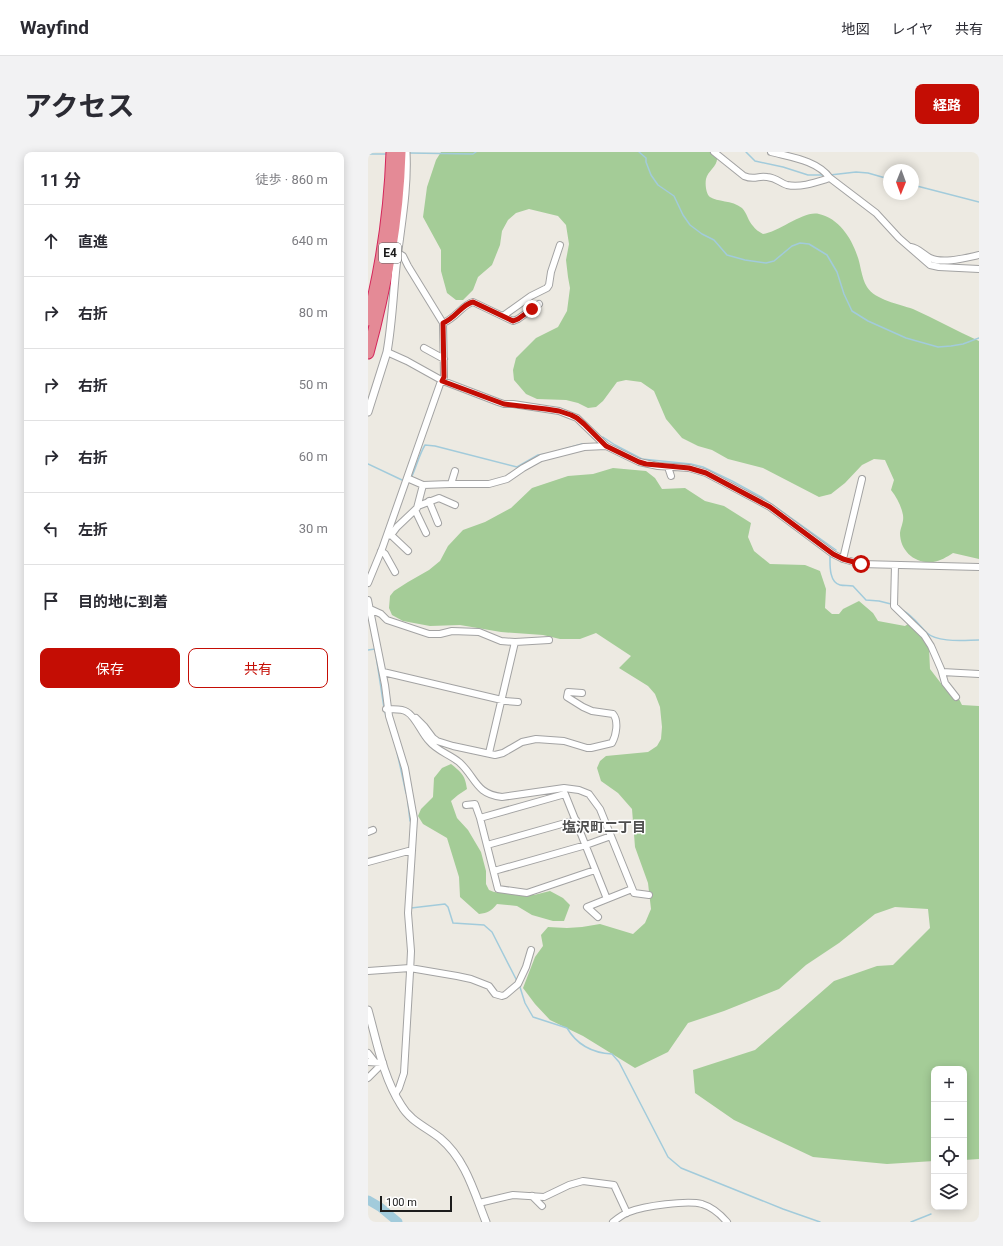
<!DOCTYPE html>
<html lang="ja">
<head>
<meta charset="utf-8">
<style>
  :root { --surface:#fff; --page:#f2f2f3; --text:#2b2b33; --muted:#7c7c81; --line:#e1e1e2; --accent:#c40d04 }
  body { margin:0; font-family:Roboto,"Noto Sans JP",sans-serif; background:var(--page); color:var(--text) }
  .controls { position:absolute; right:12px; bottom:12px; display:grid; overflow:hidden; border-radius:8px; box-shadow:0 2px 10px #0003 }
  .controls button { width:36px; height:36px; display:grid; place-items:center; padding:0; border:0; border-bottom:1px solid var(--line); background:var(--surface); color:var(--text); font:20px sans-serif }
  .compass { position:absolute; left:515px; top:12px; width:36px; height:36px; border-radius:50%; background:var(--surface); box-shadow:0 2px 10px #0003; rotate:181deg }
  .scale { position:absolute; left:12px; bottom:10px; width:72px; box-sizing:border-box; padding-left:4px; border:2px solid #1c1c1c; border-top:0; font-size:11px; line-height:14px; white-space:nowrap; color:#1c1c1c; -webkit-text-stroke:3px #fff; paint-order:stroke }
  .stop { position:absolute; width:12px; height:12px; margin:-9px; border:3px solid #c40d04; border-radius:50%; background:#fff }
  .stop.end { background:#c40d04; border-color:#fff; box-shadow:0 1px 4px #0008 }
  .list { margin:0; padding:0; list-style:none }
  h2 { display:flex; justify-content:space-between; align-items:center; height:52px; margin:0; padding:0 16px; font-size:17px }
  h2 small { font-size:13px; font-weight:400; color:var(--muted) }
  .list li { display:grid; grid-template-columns:26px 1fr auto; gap:12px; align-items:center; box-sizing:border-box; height:72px; padding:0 16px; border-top:1px solid var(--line) }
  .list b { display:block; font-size:15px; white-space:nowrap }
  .list em { font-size:13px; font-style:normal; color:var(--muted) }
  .actions { display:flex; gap:8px; padding:12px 16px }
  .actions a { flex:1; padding:9px 0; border:1px solid var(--accent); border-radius:8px; text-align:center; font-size:14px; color:var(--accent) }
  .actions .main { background:var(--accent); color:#fff }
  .icon { flex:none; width:22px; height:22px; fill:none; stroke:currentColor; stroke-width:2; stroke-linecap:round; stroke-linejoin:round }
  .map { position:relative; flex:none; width:611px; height:1070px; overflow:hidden; border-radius:8px }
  header { display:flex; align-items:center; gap:24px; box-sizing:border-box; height:56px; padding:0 20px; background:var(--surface); border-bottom:1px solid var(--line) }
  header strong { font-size:19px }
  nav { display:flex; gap:22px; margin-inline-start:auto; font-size:14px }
  .intro { display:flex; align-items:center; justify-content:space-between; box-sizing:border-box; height:96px; padding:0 24px }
  h1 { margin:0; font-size:28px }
  .button { padding:10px 18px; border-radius:8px; background:var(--accent); color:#fff; font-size:14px; font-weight:700 }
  main { display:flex; gap:24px; padding:0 24px }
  aside { flex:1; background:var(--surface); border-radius:8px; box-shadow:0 2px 10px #0003 }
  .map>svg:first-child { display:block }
  .forest { fill:#a4cc97 }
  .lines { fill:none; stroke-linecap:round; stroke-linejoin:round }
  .stream { stroke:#a2cbdb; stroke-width:1.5 }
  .river { stroke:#a2cbdb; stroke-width:9 }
  .minor-casing { stroke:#a3a3a3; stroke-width:8 }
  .tertiary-casing { stroke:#a3a3a3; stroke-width:9 }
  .motorway-casing { stroke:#d4265a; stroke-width:13 }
  .minor { stroke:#fff; stroke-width:6 }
  .tertiary { stroke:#fff; stroke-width:7 }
  .motorway { stroke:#e48a96; stroke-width:11 }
  .route { stroke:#c40d04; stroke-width:5 }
  .labels { text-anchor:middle; stroke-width:3; stroke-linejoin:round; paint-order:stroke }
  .shield { fill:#fff; stroke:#606060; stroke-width:1 }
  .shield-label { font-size:12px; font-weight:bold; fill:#1c1c1c }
  .neighbourhood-label { font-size:14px; font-weight:bold; fill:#4f4f4f; stroke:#fff }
</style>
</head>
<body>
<header>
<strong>Wayfind</strong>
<nav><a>地図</a><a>レイヤ</a><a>共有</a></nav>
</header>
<div class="intro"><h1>アクセス</h1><a class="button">経路</a></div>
<main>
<aside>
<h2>11 分<small>徒歩 · 860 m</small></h2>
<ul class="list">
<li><svg class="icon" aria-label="ahead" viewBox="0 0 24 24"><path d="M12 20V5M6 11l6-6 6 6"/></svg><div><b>直進</b></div><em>640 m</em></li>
<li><svg class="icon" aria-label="right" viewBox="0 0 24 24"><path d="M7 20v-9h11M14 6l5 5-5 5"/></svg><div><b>右折</b></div><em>80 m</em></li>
<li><svg class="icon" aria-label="right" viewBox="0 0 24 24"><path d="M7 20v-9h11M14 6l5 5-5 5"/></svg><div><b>右折</b></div><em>50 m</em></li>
<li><svg class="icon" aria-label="right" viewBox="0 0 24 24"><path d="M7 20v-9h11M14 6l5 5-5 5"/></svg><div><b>右折</b></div><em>60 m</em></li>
<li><svg class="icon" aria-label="left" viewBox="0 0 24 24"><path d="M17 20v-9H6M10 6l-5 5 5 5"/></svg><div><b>左折</b></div><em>30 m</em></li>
<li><svg class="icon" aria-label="arrive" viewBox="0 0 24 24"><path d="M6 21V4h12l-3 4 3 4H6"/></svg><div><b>目的地に到着</b></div></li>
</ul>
<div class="actions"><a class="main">保存</a><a>共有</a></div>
</aside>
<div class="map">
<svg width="611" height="1070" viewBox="0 0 611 1070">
  <rect width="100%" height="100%" fill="#edeae2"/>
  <path class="forest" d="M 73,0 L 348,0 C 353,14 340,17 338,27 C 337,32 338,42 342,45 C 349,50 364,48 374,56 C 379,61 380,69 385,74 C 387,77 391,80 395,82 C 411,80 436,58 451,62 C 470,66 483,85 489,103 C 493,113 493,125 499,135 C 507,148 531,152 545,157 C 567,167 589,179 611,189 L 611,407 L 585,401 C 579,405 572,409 565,410 C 547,412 532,399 532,381 C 533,374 536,370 535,363 C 533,353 529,346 523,338 L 526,328 L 517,308 L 506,307 L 494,313 L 477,331 L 463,342 L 451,345 L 395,316 L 360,307 L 344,298 L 330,294 L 314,286 L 298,267 L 286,239 L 273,230 L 258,228 L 249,230 L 235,249 L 228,255 L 220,256 L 210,251 L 198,248 L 169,247 L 158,242 L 146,228 L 145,218 L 148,206 L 168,186 L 190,175 L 199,159 L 202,136 L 200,125 L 198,108 L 201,92 L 198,73 L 190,64 L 161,57 L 148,61 L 140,68 L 134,79 L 132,93 L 124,113 L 110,125 L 105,138 L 95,148 L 88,148 L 79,141 L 73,119 L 73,98 L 55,65 L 59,35 L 68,8 Z
    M 245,316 L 278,319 L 287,326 L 294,337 L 317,336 L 337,349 L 356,354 L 383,371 L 380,385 L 386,399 L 402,412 L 437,413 L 452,419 L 458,437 L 457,456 L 464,462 L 471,462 L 475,457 L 491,449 L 505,461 L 510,469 L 537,474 L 540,472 L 557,485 L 561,496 L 562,517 L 575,534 L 589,543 L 594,553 L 611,554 L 611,1007 L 596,1008 L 596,917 L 566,917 L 566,1009 L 519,1012 L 445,1005 L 366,968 L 327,941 L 325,918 L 387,898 L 466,829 L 509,814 L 525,813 L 562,776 L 560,757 L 527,755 L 507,762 L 471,791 L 438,813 L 411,837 L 356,859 L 320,871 L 300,900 L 267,916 L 215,884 L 182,868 L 167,852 L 155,836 L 167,805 L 175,794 L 173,783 L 180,775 L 199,776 L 214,775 L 232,772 L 265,782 L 277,771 L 283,757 L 280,731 L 267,695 L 264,657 L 250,641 L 233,629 L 229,616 L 232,609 L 238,604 L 280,600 L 289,594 L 293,587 L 294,575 L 292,555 L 287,542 L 280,534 L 251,516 L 263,504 L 228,481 L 212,487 L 192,487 L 175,483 L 133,480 L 92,473 L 62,474 L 35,469 L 24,463 L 21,456 L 22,444 L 26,439 L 40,430 L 61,418 L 72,409 L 80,394 L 95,378 L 117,370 L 143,356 L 164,336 L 200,324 L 225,322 Z
    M 83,612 C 94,621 97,623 99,637 L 90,643 L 83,649 L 89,666 L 100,678 L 113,700 L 118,719 L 118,732 L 121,738 L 126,740 L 166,743 L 182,739 L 195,746 L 202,753 L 196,769 L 185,769 L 164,763 L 149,754 L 129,752 C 123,759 120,761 111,762 L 92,745 L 91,725 L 79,686 L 55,672 L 50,664 L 53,657 L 65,645 L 66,626 L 74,616 Z"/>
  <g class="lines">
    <path class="stream" d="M 271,0 L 278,6 L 278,10 L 283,23 L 290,33 L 306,44 L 315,63 L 322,73 L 334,82 L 346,88 L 359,103 L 377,108 L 398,111 L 406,109 L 424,94 L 432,91 L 441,92 L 459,103 L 469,120 L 476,142 L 484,159 L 500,169 L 538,186 L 570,195 L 583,194 L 595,192 L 611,186
      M 378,0 L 387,9 L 415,15 L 440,23 L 456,23
      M 41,1 L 105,2 L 108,0
      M 0,2 L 19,2
      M 462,23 L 488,20 L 500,21 L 521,27
      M 545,33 L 611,50
      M 234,286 L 235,285 L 247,293 L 274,307 L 323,312 L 335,315 L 364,329 L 395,346 L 468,398
      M 189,299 L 214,292
      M 0,312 L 34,328
      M 44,324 C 49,313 51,303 57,293 L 67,294 L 149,315 L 170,303 L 178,302
      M 462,405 C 462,413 461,430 472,433 C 476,434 481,433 485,434 L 498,448 L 511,449 L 523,452
      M 534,458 C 544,463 551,473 559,481 C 570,491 597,488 611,488
      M 0,498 L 7,497 L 16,556 L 18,564
      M 29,600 L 38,641
      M 40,651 L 42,669
      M 43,756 L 77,752 L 80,755 L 85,771 L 116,773 L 124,780 L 149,829
      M 151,832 L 157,851 L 165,865 L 199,876 C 209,893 225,901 244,902 L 251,910 L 300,1005 L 313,1016 L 415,1057 L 452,1070
      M 543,1070 L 563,1062"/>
    <path class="river" d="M 0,1048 L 12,1055 L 30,1070"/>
    <g class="minor-casing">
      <path id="minor" d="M 346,0 L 376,24 C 388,29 389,23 399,25 C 409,26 412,31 419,33 C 433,36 449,30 462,26
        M 403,0 C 422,5 449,8 462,26 L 508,61 L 531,86 L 562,113 L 571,115 L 611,117
        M 543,95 C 550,96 555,102 562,106 C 575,112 597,106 611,103
        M 135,164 L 163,144 L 179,136 L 181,133 L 183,120 L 192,93
        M 75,171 C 88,166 94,153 105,150 L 145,169 L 150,167 L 171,152
        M 56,196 L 76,207
        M 19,200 L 39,209 L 75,229 L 130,250 L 136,252 L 145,252 L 191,259 L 209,266 L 238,294 L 271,310 L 290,314 L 321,316 L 338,321 L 402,355 L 465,402 L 475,407 L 493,412 L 611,415
        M 300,315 L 303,324
        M 39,326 L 55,333 L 82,332 L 121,332 L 139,327 L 155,316 L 173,306 L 216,295 L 238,294
        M 83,332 L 87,319
        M 61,349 L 70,371
        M 50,354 L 71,346 L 87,353
        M 47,358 L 58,381
        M 23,383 L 40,399
        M 19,384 L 23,383 L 29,375 L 49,356 L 55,333
        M 13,399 L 17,402 L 27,420
        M 475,407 L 494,327
        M 527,413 L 526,454 L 556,483 L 563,494 L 573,517 L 577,531 L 588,545
        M 0,431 L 14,397 L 72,232 L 76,225 L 75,171 L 40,114 L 35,104 L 30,101
        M 0,448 L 17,533 L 21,564 L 37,616 L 46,667 L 40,761 L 43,799 L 42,820 L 36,921 L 31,936 L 27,942
        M 2,457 L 13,462 L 19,468 L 61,482 L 72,482 L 84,479 L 111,480 L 133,489 L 147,490 L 181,488
        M 15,520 L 138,549 L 150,550
        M 574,520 L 611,522
        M 18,557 C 25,558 33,556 39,560 C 47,564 54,582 61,589 C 69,599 81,602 91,610 C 108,625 107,642 134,645 L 196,636 L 211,638 L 221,642 L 232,657 L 266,741 L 281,743
        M 48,566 L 56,574 L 65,586 L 69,589 L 85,594 L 127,603 L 135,601 L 154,590 L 168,587 L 196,589 L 219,596 L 223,596 L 244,591 C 248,584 251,569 245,562 L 224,559 L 215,555 L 199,545 L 200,540 L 214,541
        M 121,601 L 147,490
        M 98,653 L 107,652 L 112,666 L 130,737 L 159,741 L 227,718
        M 112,666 L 197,642 L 239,747
        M 0,680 L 5,678
        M 119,693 L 208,668
        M 0,710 L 44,698
        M 126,719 L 218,693 L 243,684
        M 230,765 L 219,755 L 264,737
        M 0,819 L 42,816 L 89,824 L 103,827 L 121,834 L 127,842 L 134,844 L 137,843 L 150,832 L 158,815 L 163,798
        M 0,901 L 7,910
        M 0,910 L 15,911
        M 0,926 L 15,911
        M 164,1044 L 174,1054
        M 111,1051 L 145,1043 L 176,1045 L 201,1033 L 215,1029 L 246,1033 L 259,1061
        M 245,1070 C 250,1066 255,1062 261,1060 C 276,1054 319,1048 334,1052 C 344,1055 353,1063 359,1070"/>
    </g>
    <g class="tertiary-casing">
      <path id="tertiary" d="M 0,260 L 19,200 C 24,172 25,144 28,115 C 32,77 40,39 38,0
        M 0,858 C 9,890 15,925 33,953 C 42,969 58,975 72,986 C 98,1008 106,1040 118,1070"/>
    </g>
    <g class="motorway-casing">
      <path id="motorway" d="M 0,168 C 14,113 22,57 24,0
        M 0,201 C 18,135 30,68 32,0"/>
    </g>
    <use href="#minor" class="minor"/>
    <use href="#tertiary" class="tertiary"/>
    <use href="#motorway" class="motorway"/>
  </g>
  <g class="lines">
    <path class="route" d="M 164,157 L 150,167 L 145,169 L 105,150 C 94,152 88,166 75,171 L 76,225 L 74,229 L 136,252 L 178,257 L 191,259 L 203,263 L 209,266 L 216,272 L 238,294 L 271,310 L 278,312 L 321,316 L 338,321 L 402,355 L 465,402 L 475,407 L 493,412"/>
  </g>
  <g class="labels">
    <rect class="shield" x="11" y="91" width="22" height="20" rx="3"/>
    <g class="shield-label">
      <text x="22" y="105">E4</text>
    </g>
    <g class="neighbourhood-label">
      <text x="236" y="680">塩沢町二丁目</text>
    </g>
  </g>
</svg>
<div class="controls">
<button>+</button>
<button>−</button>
<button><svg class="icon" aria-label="locate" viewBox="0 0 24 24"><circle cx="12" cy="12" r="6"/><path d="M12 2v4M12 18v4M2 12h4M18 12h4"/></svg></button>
<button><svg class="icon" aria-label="layers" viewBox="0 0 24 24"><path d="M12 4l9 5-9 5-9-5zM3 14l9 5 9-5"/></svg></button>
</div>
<svg class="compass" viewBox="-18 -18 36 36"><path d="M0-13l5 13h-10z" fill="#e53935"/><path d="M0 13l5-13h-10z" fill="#7c7c81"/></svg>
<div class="scale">100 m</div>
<div class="stop" style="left:493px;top:412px"></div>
<div class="stop end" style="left:164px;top:157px"></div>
</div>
</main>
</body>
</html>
